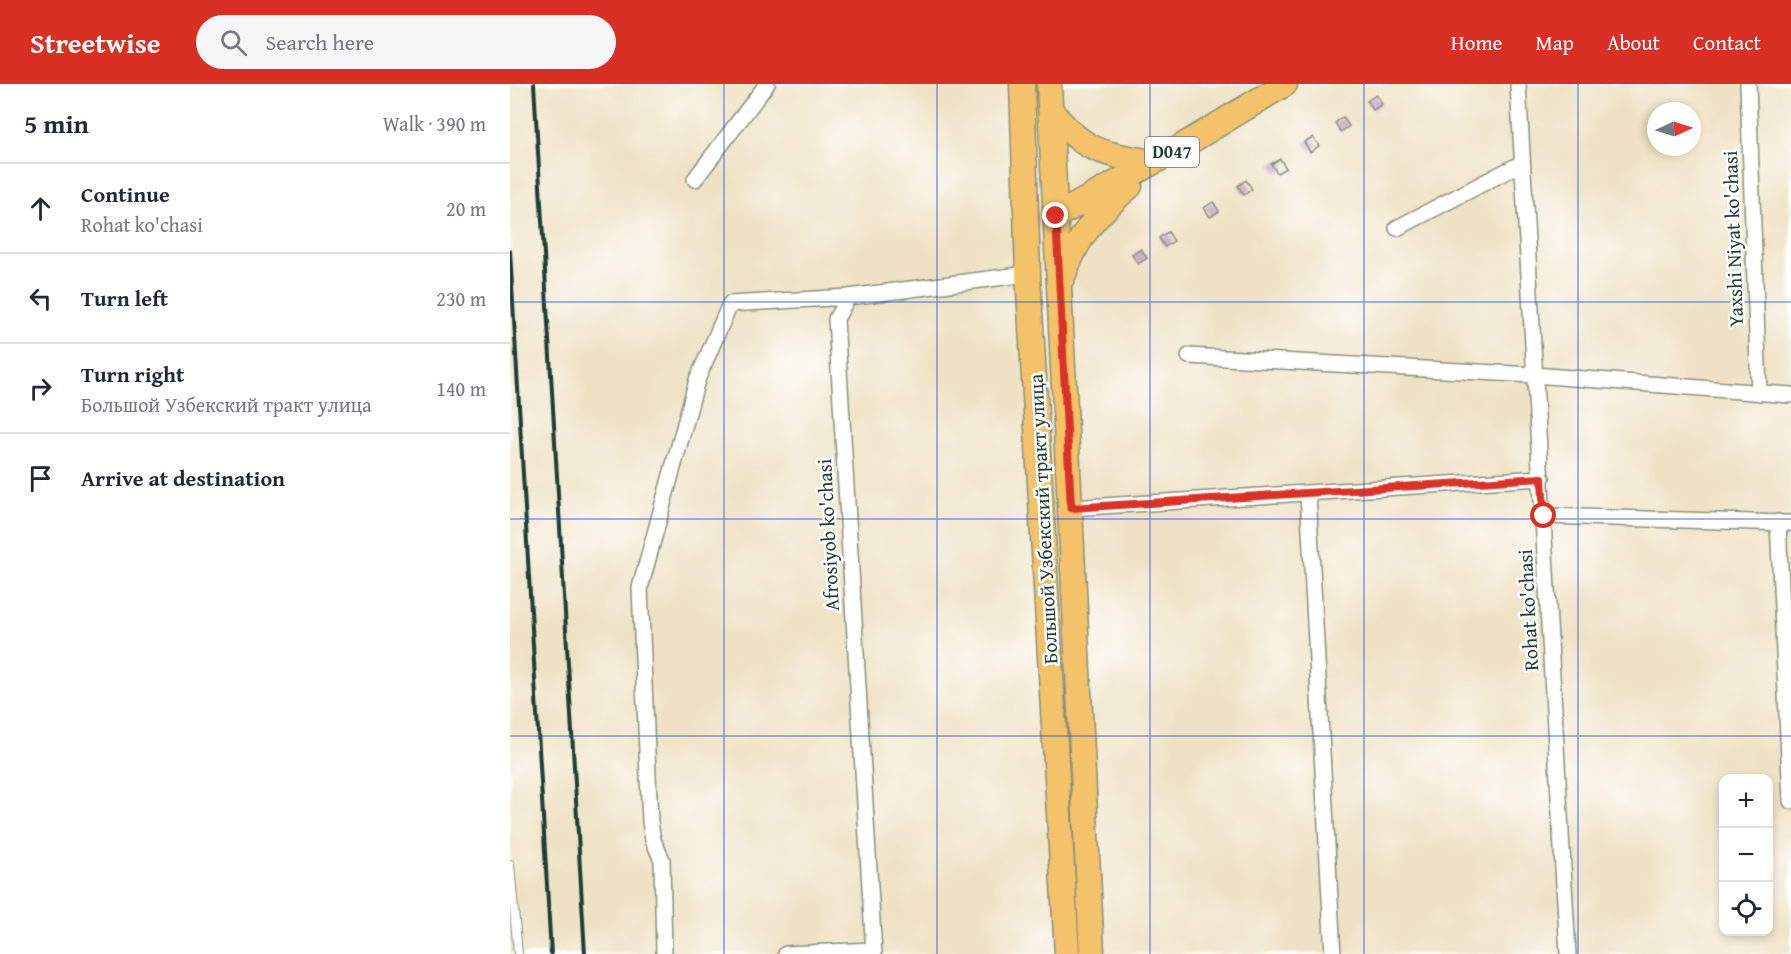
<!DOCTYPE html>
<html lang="en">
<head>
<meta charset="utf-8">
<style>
  :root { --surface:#fff; --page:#f6f6f7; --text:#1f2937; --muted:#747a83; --line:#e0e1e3; --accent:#d93025 }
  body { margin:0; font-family:"Gentium Book Plus",serif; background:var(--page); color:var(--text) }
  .controls { position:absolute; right:18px; bottom:18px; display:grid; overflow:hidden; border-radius:12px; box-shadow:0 3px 9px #0003 }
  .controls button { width:54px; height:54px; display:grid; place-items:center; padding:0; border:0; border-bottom:2px solid var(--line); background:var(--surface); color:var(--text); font:30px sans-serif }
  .compass { position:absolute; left:1137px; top:18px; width:54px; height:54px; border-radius:50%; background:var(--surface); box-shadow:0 3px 9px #0003; rotate:86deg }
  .stop { position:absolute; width:18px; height:18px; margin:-14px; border:4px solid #d93025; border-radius:50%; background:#fff }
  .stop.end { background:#d93025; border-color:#fff; box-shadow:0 2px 6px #0008 }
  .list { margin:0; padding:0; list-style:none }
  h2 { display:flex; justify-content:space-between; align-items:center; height:78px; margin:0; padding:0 24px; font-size:26px }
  h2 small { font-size:20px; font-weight:400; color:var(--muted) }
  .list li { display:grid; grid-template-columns:39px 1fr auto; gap:18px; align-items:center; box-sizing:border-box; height:90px; padding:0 24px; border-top:2px solid var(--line) }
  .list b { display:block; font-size:22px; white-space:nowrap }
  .list p { margin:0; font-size:20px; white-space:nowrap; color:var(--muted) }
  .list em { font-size:20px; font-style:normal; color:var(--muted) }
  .icon { flex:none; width:33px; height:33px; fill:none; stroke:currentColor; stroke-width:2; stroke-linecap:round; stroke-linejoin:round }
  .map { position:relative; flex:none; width:1281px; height:870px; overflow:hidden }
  header { display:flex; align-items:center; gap:36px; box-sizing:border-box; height:84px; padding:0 30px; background:var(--accent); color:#fff }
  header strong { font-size:28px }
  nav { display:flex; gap:33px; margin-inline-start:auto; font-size:21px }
  .search { width:420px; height:54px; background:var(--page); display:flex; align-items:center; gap:15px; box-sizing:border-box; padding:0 21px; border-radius:33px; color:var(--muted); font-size:22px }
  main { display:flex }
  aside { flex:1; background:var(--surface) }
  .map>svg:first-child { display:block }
  .building { fill:#c7a1c0 }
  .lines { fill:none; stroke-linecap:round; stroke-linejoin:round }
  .service-casing { stroke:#87907c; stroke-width:10 }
  .minor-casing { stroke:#87907c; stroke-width:18 }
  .primary-casing { stroke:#87907c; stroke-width:27 }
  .service { stroke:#fff; stroke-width:8 }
  .minor { stroke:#fff; stroke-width:15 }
  .primary { stroke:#f3c26a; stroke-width:24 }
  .rail { stroke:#1f3d34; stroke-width:4 }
  .route { stroke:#d93025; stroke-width:8 }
  .grid { fill:none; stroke:#1d4ed8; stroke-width:1.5; stroke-opacity:0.55 }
  .labels { text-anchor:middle; stroke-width:5; stroke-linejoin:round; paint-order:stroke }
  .shield { fill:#fff; stroke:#627771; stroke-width:1.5 }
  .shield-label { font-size:18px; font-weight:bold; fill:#1f3d34 }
  .street-label { font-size:20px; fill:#1f3d34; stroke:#fff }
</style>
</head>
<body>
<header>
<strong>Streetwise</strong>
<div class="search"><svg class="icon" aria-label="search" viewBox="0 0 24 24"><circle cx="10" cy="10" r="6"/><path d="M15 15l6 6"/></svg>Search here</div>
<nav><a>Home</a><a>Map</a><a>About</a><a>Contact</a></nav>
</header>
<main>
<aside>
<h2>5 min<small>Walk · 390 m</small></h2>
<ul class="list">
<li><svg class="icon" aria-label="ahead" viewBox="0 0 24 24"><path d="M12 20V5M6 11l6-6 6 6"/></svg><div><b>Continue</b><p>Rohat ko'chasi</p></div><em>20 m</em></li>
<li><svg class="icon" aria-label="left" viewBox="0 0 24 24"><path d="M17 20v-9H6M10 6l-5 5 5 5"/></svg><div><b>Turn left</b></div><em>230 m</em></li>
<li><svg class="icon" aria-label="right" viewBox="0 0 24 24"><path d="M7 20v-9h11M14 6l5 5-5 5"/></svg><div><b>Turn right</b><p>Большой Узбекский тракт улица</p></div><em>140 m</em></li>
<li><svg class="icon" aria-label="arrive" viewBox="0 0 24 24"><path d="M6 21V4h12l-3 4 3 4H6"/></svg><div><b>Arrive at destination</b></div></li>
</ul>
</aside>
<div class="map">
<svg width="1281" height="870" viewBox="0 0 1281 870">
  <rect width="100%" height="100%" fill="#fff"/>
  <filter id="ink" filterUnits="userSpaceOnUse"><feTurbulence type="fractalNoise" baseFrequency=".0167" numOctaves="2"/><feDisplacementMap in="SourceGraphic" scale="12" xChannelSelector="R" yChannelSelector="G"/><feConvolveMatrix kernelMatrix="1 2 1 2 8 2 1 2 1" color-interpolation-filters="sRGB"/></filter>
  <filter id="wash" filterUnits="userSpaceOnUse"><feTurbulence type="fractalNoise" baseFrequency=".008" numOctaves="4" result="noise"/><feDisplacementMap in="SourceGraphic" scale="24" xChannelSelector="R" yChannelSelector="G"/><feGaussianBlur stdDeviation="1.35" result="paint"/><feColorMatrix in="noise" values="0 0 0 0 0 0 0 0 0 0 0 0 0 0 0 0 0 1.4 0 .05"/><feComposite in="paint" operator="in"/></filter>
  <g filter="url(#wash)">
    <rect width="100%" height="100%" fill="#efe2c4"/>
    <g id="blocks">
      <path class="building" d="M 866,11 L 872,20 L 863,26 L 857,17 Z
        M 833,33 L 839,42 L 831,48 L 825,39 Z
        M 803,53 L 809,62 L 800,68 L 794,58 Z
        M 770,75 L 776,84 L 767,89 L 761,80 Z
        M 736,96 L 742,105 L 734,111 L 728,102 Z
        M 703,118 L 709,127 L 700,133 L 694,124 Z
        M 658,148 L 664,157 L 655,163 L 649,154 Z
        M 631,165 L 637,174 L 628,180 L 622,171 Z"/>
    </g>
  </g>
  <g filter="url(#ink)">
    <use href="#blocks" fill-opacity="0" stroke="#87907c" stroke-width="1.5"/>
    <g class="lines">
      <g class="service-casing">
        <path id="service" d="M 0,781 L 8,870"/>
      </g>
      <g class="minor-casing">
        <path id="minor" d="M 1008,0 L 1058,870
          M 1238,0 L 1249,309
          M 185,95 L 257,0
          M 887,144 L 1012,79
          M 679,272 L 1024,291 L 1281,311
          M 798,410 L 823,870
          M 561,424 L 1032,394
          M 1034,432 L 1281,439
          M 1268,438 L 1281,717
          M 154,870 L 152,776 L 143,756 L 140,738 L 130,504 L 187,296 L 220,220 L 338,213
          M 276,870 L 363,866
          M 364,870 L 326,235 L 338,213 L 518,190"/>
      </g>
      <g class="primary-casing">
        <path id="primary" d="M 512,0 L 518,190 L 557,870
          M 539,0 L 582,870
          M 541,26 C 573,68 592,69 641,78
          M 546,132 L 669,64 L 775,0
          M 553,193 C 568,151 586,131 620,102"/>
      </g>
      <use href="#service" class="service"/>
      <use href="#minor" class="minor"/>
      <use href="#primary" class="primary"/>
      <path class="rail" d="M 24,0 L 75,870
        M 0,167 L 41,870"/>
    </g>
  </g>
  <g class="lines" filter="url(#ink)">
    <path class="route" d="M 546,132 L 561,424 L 1032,394 L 1034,432"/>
  </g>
  <path class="grid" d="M 214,0 L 214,870M 427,0 L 427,870M 640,0 L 640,870M 854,0 L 854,870M 1068,0 L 1068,870M 0,218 L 1281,218M 0,435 L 1281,435M 0,652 L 1281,652"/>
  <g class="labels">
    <rect class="shield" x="635" y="53" width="54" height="30" rx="4.5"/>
    <g class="shield-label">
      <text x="662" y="74">D047</text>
    </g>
    <g class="street-label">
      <text transform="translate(1223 155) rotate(-92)" y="7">Yaxshi Niyat ko'chasi</text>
      <text transform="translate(533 435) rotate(-93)" y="7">Большой Узбекский тракт улица</text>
      <text transform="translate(318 451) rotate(-93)" y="7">Afrosiyob ko'chasi</text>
      <text transform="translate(1018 526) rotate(-93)" y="7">Rohat ko'chasi</text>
    </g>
  </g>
</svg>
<div class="controls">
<button>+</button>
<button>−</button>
<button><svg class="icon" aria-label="locate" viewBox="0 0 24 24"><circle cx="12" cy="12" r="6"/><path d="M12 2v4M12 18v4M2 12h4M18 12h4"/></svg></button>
</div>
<svg class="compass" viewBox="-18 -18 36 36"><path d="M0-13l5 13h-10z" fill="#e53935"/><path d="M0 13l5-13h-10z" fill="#747a83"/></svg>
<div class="stop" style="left:1034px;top:432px"></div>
<div class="stop end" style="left:546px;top:132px"></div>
</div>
</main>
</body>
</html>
